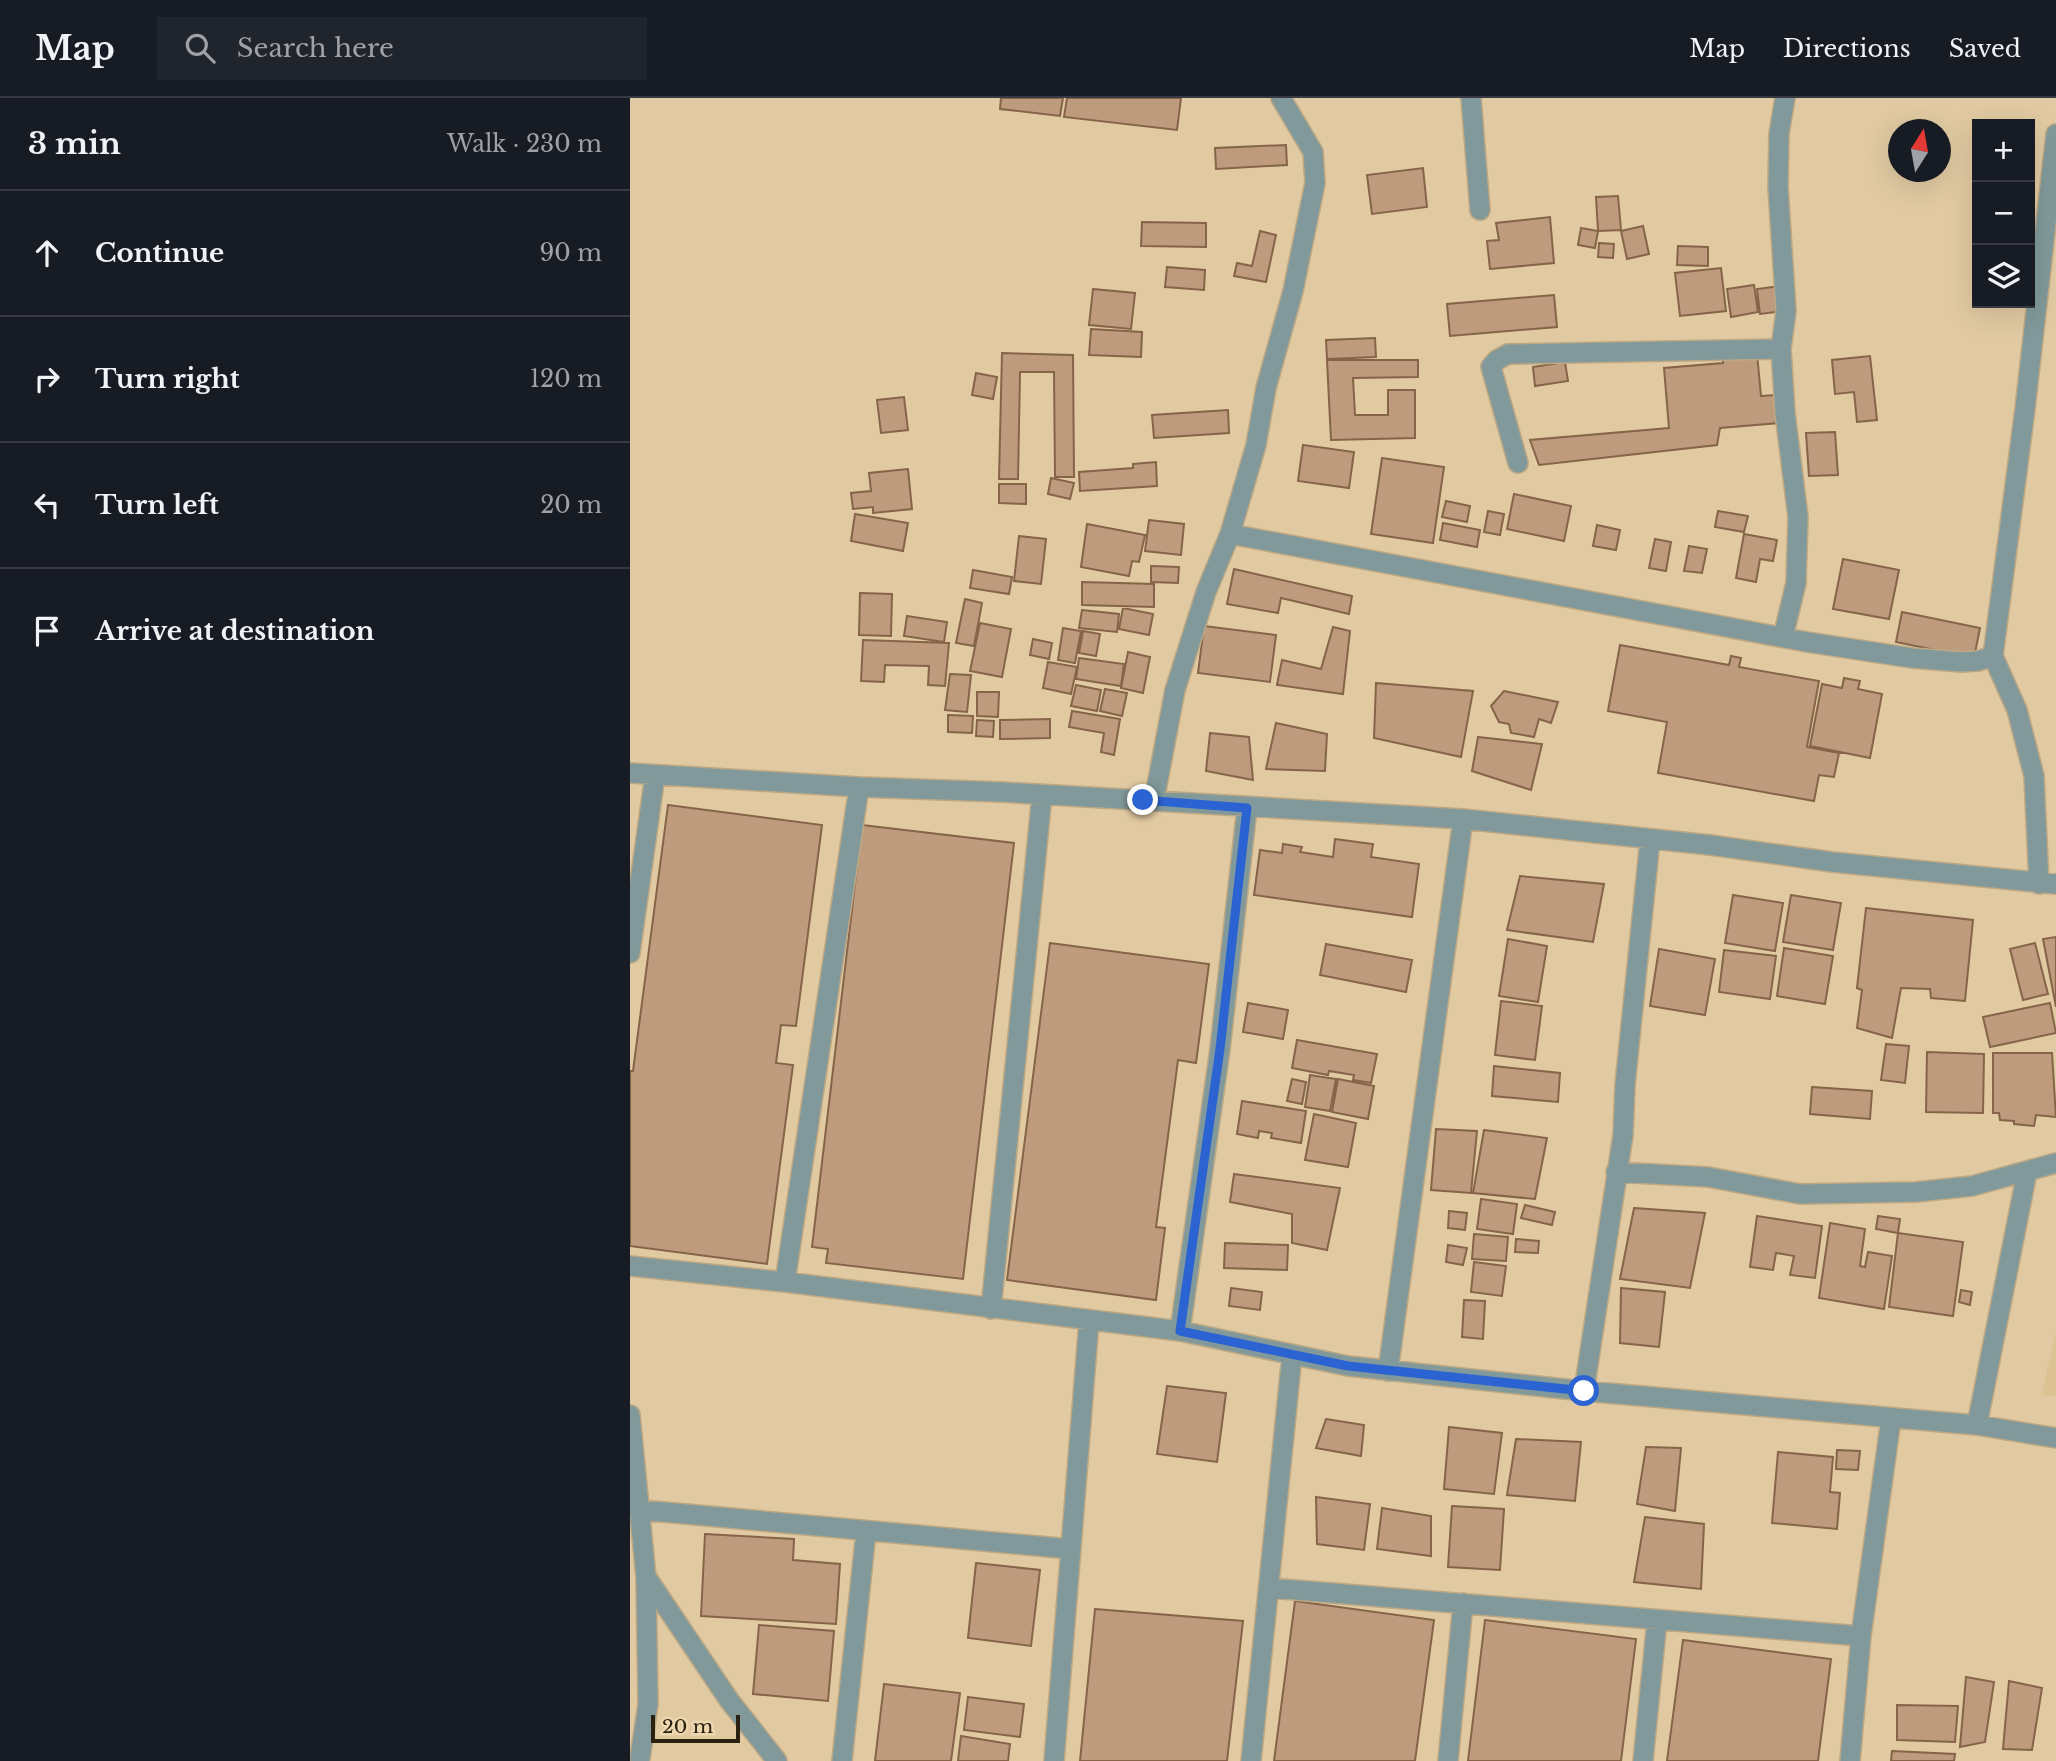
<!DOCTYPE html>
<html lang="en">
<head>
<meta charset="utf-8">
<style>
  :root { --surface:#171b24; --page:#20242c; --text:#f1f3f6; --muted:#9ea1a6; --line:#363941 }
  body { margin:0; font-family:"Libre Baskerville",serif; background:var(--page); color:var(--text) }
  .controls { position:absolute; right:21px; top:21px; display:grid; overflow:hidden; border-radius:0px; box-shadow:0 7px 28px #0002 }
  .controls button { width:63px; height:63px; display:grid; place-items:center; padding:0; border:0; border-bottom:2px solid var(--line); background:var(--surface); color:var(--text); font:35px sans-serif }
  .compass { position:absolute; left:1258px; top:21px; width:63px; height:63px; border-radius:50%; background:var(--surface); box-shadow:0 7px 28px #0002; rotate:11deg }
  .scale { position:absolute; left:21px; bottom:18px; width:89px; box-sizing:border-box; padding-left:7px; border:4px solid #2a2111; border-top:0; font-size:19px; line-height:24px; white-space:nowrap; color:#2a2111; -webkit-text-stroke:5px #eed7ae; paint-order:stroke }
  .stop { position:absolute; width:21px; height:21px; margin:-16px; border:5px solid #2b64d2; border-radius:50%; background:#fff }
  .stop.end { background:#2b64d2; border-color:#fff; box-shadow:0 2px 7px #0008 }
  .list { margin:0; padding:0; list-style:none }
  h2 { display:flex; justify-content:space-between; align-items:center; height:91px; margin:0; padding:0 28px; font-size:30px }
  h2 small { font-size:23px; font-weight:400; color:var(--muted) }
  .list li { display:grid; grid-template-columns:46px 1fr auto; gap:21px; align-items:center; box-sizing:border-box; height:126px; padding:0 28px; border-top:2px solid var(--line) }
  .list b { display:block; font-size:26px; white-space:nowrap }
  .list em { font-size:23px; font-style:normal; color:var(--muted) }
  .icon { flex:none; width:38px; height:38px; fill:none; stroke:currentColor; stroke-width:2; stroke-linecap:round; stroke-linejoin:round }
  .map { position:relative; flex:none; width:1426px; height:1663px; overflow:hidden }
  header { display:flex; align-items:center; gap:42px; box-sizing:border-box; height:98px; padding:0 35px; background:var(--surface); border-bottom:2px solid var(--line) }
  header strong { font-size:33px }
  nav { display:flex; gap:38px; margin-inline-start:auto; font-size:24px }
  .search { width:490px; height:63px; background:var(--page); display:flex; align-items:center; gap:18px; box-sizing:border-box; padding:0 24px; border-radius:0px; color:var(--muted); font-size:26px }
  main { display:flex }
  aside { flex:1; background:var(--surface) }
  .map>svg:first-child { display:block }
  .built { fill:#dcc192 }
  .building { fill:#be9b7d; stroke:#856448; stroke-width:2 }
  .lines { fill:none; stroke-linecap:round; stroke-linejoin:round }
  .minor-casing { stroke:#bca885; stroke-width:22 }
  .minor { stroke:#81999a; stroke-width:19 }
  .route { stroke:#2b64d2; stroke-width:9 }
</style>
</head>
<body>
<header>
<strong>Map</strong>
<div class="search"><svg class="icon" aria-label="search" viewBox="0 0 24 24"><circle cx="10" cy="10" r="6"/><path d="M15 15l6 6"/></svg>Search here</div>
<nav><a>Map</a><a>Directions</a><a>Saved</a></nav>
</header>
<main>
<aside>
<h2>3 min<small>Walk · 230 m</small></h2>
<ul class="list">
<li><svg class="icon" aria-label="ahead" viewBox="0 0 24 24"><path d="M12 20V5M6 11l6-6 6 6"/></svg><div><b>Continue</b></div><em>90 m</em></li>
<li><svg class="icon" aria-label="right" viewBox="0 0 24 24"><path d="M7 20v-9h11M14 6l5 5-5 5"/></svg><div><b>Turn right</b></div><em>120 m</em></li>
<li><svg class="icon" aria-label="left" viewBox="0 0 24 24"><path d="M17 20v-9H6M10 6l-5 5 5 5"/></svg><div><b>Turn left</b></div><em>20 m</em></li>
<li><svg class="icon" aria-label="arrive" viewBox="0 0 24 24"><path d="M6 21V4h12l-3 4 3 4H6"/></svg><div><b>Arrive at destination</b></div></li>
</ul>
</aside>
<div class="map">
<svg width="1426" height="1663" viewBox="0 0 1426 1663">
  <rect width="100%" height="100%" fill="#e1caa2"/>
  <path class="built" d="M 1426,1235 L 1426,1298 L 1411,1297 Z"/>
  <path class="building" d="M 371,0 L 433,0 L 430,18 L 370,11 Z
    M 437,0 L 551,0 L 547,32 L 434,19 Z
    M 656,47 L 657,67 L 586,71 L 585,50 Z
    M 793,70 L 797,109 L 742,116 L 737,77 Z
    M 988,98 L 991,132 L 968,133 L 966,99 Z
    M 920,119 L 924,165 L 860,171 L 857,143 L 869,142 L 866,125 Z
    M 512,124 L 576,125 L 576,149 L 511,148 Z
    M 1013,128 L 1019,156 L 997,161 L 991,133 Z
    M 951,130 L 968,133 L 965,150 L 948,147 Z
    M 630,133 L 646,137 L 636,184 L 604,178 L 607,165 L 622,168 Z
    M 969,145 L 984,146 L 983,160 L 968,159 Z
    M 1048,148 L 1078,149 L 1078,168 L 1047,167 Z
    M 537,169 L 575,172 L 574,192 L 535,189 Z
    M 1091,170 L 1096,213 L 1050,218 L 1045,175 Z
    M 1124,187 L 1128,214 L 1101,219 L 1097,191 Z
    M 1151,188 L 1154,213 L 1130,216 L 1127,191 Z
    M 463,191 L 505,195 L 501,231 L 459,227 Z
    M 924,197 L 927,229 L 820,238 L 817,206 Z
    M 461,231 L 512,234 L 511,259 L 459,257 Z
    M 745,240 L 746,259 L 697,261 L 696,242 Z
    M 372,255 L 443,257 L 444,379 L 425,379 L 424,274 L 390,274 L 388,381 L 369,381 Z
    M 1127,255 L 1131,298 L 1146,297 L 1149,325 L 1090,330 L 1087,347 L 909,367 L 900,342 L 1039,330 L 1034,270 L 1093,265 L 1093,257 Z
    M 1240,258 L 1247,322 L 1227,324 L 1224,294 L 1205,296 L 1202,262 Z
    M 697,262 L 788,262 L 788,279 L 723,280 L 725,317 L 758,317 L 758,292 L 785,292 L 785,340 L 701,342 Z
    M 935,264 L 938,283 L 905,288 L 903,269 Z
    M 346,275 L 367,279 L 363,301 L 342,297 Z
    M 274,299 L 278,332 L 251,335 L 247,302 Z
    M 598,312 L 599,335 L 524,340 L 522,317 Z
    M 1205,334 L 1208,377 L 1179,378 L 1176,335 Z
    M 673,347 L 724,354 L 719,390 L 668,383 Z
    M 752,360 L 814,369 L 803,445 L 741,436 Z
    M 526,364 L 527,388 L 450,393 L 449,374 L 503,370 L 503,366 Z
    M 278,371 L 282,411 L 243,415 L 243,409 L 223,411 L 221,395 L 241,393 L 239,375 Z
    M 421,380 L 444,385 L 440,401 L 418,396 Z
    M 369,386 L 396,386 L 396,406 L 369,405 Z
    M 884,396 L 941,408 L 934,443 L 877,431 Z
    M 816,403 L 840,408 L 837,424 L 812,419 Z
    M 858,413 L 874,416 L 870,437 L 854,434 Z
    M 1088,413 L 1118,418 L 1114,434 L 1085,429 Z
    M 225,416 L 278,425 L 273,453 L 221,443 Z
    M 519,422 L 554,426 L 551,457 L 515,453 Z
    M 813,425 L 850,432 L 847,449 L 810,442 Z
    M 457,426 L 515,437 L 509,464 L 502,463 L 499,478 L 451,469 Z
    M 967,427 L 990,432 L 986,452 L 963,448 Z
    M 1114,436 L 1147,442 L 1143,463 L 1130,461 L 1126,484 L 1106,480 Z
    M 389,438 L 416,441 L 411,486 L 384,483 Z
    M 1025,441 L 1041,444 L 1036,473 L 1019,470 Z
    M 1059,448 L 1077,451 L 1072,475 L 1054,473 Z
    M 1213,461 L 1269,472 L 1259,521 L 1203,511 Z
    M 521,468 L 549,469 L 548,485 L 521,484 Z
    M 604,471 L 722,498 L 719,516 L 651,500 L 648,515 L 597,506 Z
    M 343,472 L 382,479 L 379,496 L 340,490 Z
    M 452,484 L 524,486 L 524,509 L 452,507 Z
    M 230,495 L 262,496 L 261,538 L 229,537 Z
    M 335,501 L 352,505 L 344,548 L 326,545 Z
    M 493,510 L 523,516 L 519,537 L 489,531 Z
    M 452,512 L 489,516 L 487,534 L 449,530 Z
    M 1272,514 L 1350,530 L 1344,560 L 1266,544 Z
    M 277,518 L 317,524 L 314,544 L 274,538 Z
    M 350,525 L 381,531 L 372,579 L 340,573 Z
    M 574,528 L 646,537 L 640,584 L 568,575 Z
    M 703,529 L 720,533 L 713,596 L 647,587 L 652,562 L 691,571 Z
    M 433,530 L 451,533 L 445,565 L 428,562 Z
    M 453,533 L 470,536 L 466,558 L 449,555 Z
    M 403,541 L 422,545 L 419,561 L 400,557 Z
    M 233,542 L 319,545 L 315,588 L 298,587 L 299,568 L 255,567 L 254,584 L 231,583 Z
    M 990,547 L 1099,567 L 1101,558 L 1111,560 L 1109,569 L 1189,583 L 1177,649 L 1209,655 L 1204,679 L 1189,677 L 1184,703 L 1028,675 L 1037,624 L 978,613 Z
    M 498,554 L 520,559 L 513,595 L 491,590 Z
    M 449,560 L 494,566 L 491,588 L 446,581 Z
    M 418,564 L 447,569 L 441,596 L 413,590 Z
    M 320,576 L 341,577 L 337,614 L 315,612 Z
    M 1214,580 L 1230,583 L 1228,591 L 1252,596 L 1240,660 L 1180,648 L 1192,586 L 1212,590 Z
    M 746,585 L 843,593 L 831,659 L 744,640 Z
    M 446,587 L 471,592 L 467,613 L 441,608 Z
    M 475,591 L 497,595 L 492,618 L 470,613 Z
    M 874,593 L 928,604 L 921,625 L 909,621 L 904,639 L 881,635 L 879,626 L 869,624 L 861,608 Z
    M 347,594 L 369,594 L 368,619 L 347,618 Z
    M 442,613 L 490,621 L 484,657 L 471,654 L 474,635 L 439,629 Z
    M 318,617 L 343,618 L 342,635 L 318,634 Z
    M 420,621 L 420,640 L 370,641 L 370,622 Z
    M 347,622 L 364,623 L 363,639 L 346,638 Z
    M 646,625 L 697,636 L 695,673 L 636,671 Z
    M 580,635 L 619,639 L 623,682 L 576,673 Z
    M 848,639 L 912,646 L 901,692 L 842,673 Z
    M 38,707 L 192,727 L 166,928 L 151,927 L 146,965 L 163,967 L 137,1166 L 0,1148 L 0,973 L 3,973 Z
    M 232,727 L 384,745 L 333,1181 L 196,1165 L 198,1151 L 182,1149 Z
    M 705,741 L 743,746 L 741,759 L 789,766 L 782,819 L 624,797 L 630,752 L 652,755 L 653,746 L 672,749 L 670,754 L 703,759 Z
    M 890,778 L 974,786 L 963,844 L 877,832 Z
    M 1103,797 L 1153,805 L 1145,853 L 1095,845 Z
    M 1161,797 L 1211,805 L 1203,852 L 1153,844 Z
    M 1236,810 L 1343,822 L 1335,903 L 1301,900 L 1300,891 L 1271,890 L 1262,940 L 1227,930 L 1232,892 L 1227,890 Z
    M 1426,839 L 1426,909 L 1413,841 Z
    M 878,841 L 917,848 L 908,904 L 869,898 Z
    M 420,845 L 579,866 L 566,965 L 548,962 L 526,1129 L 535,1130 L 526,1202 L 377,1182 Z
    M 1405,845 L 1418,896 L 1393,902 L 1380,851 Z
    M 696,846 L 782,862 L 776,894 L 690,877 Z
    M 1154,850 L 1203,858 L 1195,906 L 1147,898 Z
    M 1029,851 L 1085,861 L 1075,917 L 1020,908 Z
    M 1094,852 L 1146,858 L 1140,901 L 1089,894 Z
    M 871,903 L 912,908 L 905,962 L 865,957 Z
    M 618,905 L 658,912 L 653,941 L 613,934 Z
    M 1420,905 L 1426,935 L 1360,949 L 1353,919 Z
    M 667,942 L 747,956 L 741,985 L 723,982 L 724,977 L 699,973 L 698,977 L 662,970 Z
    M 1256,946 L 1279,948 L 1275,985 L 1251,982 Z
    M 1297,954 L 1354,956 L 1353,1015 L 1296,1014 Z
    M 1363,955 L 1422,955 L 1426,1019 L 1406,1017 L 1404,1028 L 1384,1026 L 1384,1023 L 1370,1022 L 1369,1015 L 1363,1015 Z
    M 864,968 L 930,975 L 928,1004 L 862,998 Z
    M 680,977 L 706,981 L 700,1013 L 675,1009 Z
    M 662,981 L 676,984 L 672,1006 L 657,1003 Z
    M 708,981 L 744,988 L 738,1021 L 702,1014 Z
    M 1182,989 L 1242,993 L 1240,1021 L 1180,1016 Z
    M 612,1003 L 676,1013 L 671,1045 L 641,1040 L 642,1035 L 629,1033 L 628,1040 L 607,1036 Z
    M 684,1016 L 726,1025 L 718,1069 L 675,1062 Z
    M 806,1031 L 847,1033 L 841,1095 L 801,1092 Z
    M 854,1032 L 917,1040 L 905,1101 L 843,1095 Z
    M 604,1076 L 710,1090 L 697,1152 L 662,1145 L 662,1116 L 600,1104 Z
    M 851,1101 L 887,1106 L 883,1136 L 847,1131 Z
    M 895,1107 L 925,1114 L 922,1127 L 891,1120 Z
    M 1004,1110 L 1075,1115 L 1060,1190 L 990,1181 Z
    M 819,1113 L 837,1115 L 835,1132 L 818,1130 Z
    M 1127,1118 L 1192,1128 L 1185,1180 L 1160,1177 L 1164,1158 L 1146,1155 L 1143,1172 L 1120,1169 Z
    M 1248,1118 L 1270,1121 L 1268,1135 L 1246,1131 Z
    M 1200,1125 L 1235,1131 L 1230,1168 L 1235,1169 L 1238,1154 L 1262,1158 L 1254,1211 L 1189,1200 Z
    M 1268,1135 L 1333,1144 L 1323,1218 L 1259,1209 Z
    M 844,1136 L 878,1139 L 876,1163 L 842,1161 Z
    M 886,1141 L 909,1143 L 908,1155 L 885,1154 Z
    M 595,1145 L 658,1147 L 657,1172 L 594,1170 Z
    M 818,1147 L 837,1150 L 833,1167 L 816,1164 Z
    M 844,1164 L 876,1168 L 872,1198 L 841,1194 Z
    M 601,1190 L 632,1194 L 630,1212 L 599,1208 Z
    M 991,1190 L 1035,1194 L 1029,1249 L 990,1245 Z
    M 1331,1192 L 1342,1194 L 1340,1207 L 1329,1204 Z
    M 834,1202 L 855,1203 L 853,1241 L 832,1239 Z
    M 537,1288 L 596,1295 L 587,1364 L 527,1356 Z
    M 696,1321 L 734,1327 L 731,1358 L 686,1350 Z
    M 819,1329 L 872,1335 L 864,1396 L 814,1391 Z
    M 886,1341 L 951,1344 L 945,1403 L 877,1397 Z
    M 1016,1349 L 1051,1350 L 1045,1413 L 1007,1406 Z
    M 1207,1352 L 1230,1353 L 1228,1372 L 1206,1371 Z
    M 1148,1354 L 1203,1359 L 1200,1394 L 1210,1395 L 1207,1431 L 1142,1425 Z
    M 686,1399 L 740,1406 L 734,1452 L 687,1446 Z
    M 822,1408 L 874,1411 L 870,1472 L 818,1469 Z
    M 752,1410 L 801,1418 L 801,1458 L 747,1451 Z
    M 1015,1419 L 1074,1426 L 1071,1491 L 1004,1484 Z
    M 75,1436 L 164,1441 L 163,1462 L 210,1466 L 206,1526 L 71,1518 Z
    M 346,1465 L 410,1472 L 401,1548 L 338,1540 Z
    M 665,1503 L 804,1522 L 785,1663 L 644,1663 Z
    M 465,1511 L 613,1523 L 597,1663 L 450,1663 Z
    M 855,1522 L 1006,1541 L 991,1663 L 838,1663 Z
    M 129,1527 L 204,1533 L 198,1603 L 123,1596 Z
    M 1053,1542 L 1201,1561 L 1188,1663 L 1037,1663 Z
    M 1336,1579 L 1364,1584 L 1355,1644 L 1330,1649 Z
    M 1379,1583 L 1412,1590 L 1402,1652 L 1373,1651 Z
    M 254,1586 L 330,1595 L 321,1663 L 245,1663 Z
    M 338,1599 L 394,1606 L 390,1639 L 334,1632 Z
    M 1267,1607 L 1328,1608 L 1325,1644 L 1267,1642 Z
    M 331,1638 L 380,1646 L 378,1663 L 328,1663 Z
    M 1262,1653 L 1325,1656 L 1324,1663 L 1261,1663 Z"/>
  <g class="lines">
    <g class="minor-casing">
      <path id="minor" d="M 841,0 L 850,112
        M 888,365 L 861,269 L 867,262 L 878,256 L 1151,251
        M 600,436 L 1177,544 L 1282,560 L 1331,564 L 1348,563 L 1363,558
        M 1153,539 L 1166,485 L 1168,419 L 1155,315 L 1151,251 L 1156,213 L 1148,89 L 1149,36 L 1155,0
        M 0,675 L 229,689 L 371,694 L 833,721 L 1080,747 L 1202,764 L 1426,786
        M 524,703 L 545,592 L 576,494 L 600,436 L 626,347 L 636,290 L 663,193 L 685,85 L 683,54 L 651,0
        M 1409,786 L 1404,678 L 1387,612 L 1363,558 L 1395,311 L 1426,36
        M 0,855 L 25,677
        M 986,1074 L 1078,1079 L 1170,1096 L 1286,1094 L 1342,1088 L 1426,1065
        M 0,1168 L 155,1184 L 550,1233 L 718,1268 L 954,1293 L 1347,1327 L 1426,1340
        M 155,1184 L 229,689
        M 361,1211 L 412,697
        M 550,1233 L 590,951 L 617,710
        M 758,1273 L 833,721
        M 954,1293 L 993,1037 L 995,987 L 1020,742
        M 0,1317 L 16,1479 L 18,1606 L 10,1660
        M 1347,1327 L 1397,1074
        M 11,1412 L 441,1451
        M 17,1480 L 99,1602 L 147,1663
        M 640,1490 L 1231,1538
        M 212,1663 L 236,1433
        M 424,1663 L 459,1223
        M 621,1663 L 662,1257
        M 818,1663 L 833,1505
        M 1013,1663 L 1027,1522
        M 1220,1663 L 1231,1538 L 1261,1321"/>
    </g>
    <use href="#minor" class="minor"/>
  </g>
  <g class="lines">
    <path class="route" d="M 513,702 L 617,710 L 590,951 L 550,1233 L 718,1268 L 954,1293"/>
  </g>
</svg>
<div class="controls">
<button>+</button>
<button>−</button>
<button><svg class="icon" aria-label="layers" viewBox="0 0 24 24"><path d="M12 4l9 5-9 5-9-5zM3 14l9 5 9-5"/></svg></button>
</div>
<svg class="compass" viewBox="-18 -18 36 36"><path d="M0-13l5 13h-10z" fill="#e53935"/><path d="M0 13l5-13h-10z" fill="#9ea1a6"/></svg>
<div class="scale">20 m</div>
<div class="stop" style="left:954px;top:1293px"></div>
<div class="stop end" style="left:513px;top:702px"></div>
</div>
</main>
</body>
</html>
